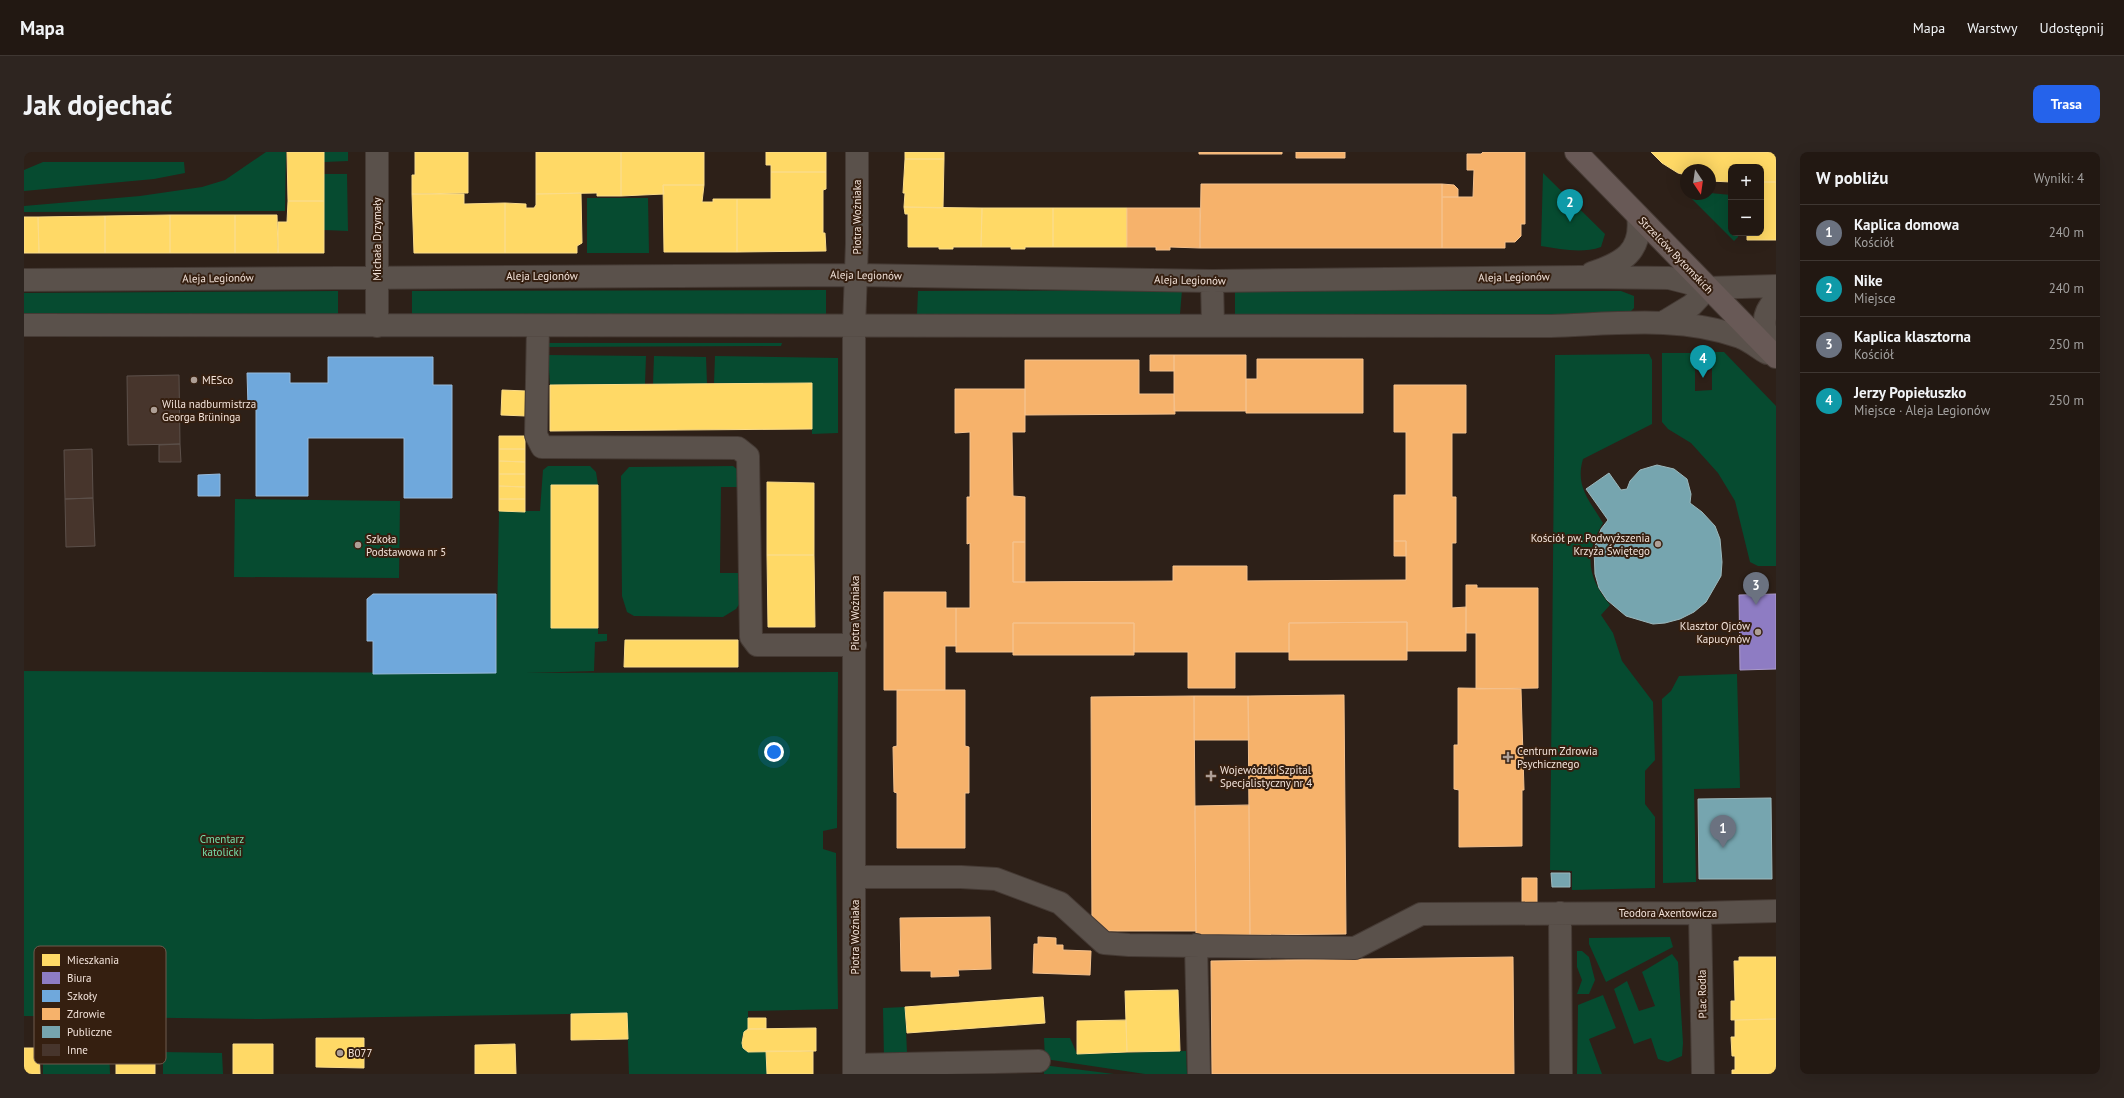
<!DOCTYPE html>
<html lang="pl">
<head>
<meta charset="utf-8">
<style>
  :root { --surface:#221812; --page:#2e2520; --text:#f1f3f6; --muted:#a2a09f; --line:#3f3732; --accent:#2563eb }
  body { margin:0; font-family:"PT Sans",sans-serif; background:var(--page); color:var(--text) }
  .controls { position:absolute; right:12px; top:12px; display:grid; overflow:hidden; border-radius:8px; box-shadow:0 4px 16px #0002 }
  .controls button { width:36px; height:36px; display:grid; place-items:center; padding:0; border:0; border-bottom:1px solid var(--line); background:var(--surface); color:var(--text); font:20px sans-serif }
  .compass { position:absolute; left:1656px; top:12px; width:36px; height:36px; border-radius:50%; background:var(--surface); box-shadow:0 4px 16px #0002; rotate:167deg }
  .you { position:absolute; left:750px; top:600px; width:14px; height:14px; margin:-10px; border:3px solid #fff; border-radius:50%; background:#1a73e8; box-shadow:0 0 0 6px #1a73e833 }
  .badge { display:grid; place-items:center; width:26px; height:26px; border-radius:50%; background:var(--accent); color:#fff; font-size:13px; font-weight:700 }
  .pin { position:absolute; translate:-50% -33px; filter:drop-shadow(0 1px 2px #0008) }
  .pin::after { content:''; position:absolute; top:21px; width:14px; height:12px; background:inherit; clip-path:polygon(0 0,100% 0,50% 100%) }
  .list { margin:0; padding:0; list-style:none }
  h2 { display:flex; justify-content:space-between; align-items:center; height:52px; margin:0; padding:0 16px; font-size:17px }
  h2 small { font-size:13px; font-weight:400; color:var(--muted) }
  .list li { display:grid; grid-template-columns:26px 1fr auto; gap:12px; align-items:center; box-sizing:border-box; height:56px; padding:0 16px; border-top:1px solid var(--line) }
  .list b { display:block; font-size:15px; white-space:nowrap }
  .list p { margin:0; font-size:13px; white-space:nowrap; color:var(--muted) }
  .list em { font-size:13px; font-style:normal; color:var(--muted) }
  .map { position:relative; flex:none; width:1752px; height:922px; overflow:hidden; border-radius:8px }
  header { display:flex; align-items:center; gap:24px; box-sizing:border-box; height:56px; padding:0 20px; background:var(--surface); border-bottom:1px solid var(--line) }
  header strong { font-size:19px }
  nav { display:flex; gap:22px; margin-inline-start:auto; font-size:14px }
  .intro { display:flex; align-items:center; justify-content:space-between; box-sizing:border-box; height:96px; padding:0 24px }
  h1 { margin:0; font-size:28px }
  .button { padding:10px 18px; border-radius:8px; background:var(--accent); color:#fff; font-size:14px; font-weight:700 }
  main { display:flex; gap:24px; padding:0 24px }
  aside { flex:1; background:var(--surface); border-radius:8px; box-shadow:0 4px 16px #0002 }
  .map>svg:first-child { display:block }
  .green { fill:#064b30 }
  .homes { fill:#ffd966; stroke:#fbdc89 }
  .offices { fill:#8e7cc3; stroke:#ac9bca }
  .schools { fill:#6fa8dc; stroke:#97badb }
  .health { fill:#f6b26b; stroke:#f5c18c }
  .public { fill:#76a5af; stroke:#9cb8bc }
  .building { fill:#47352c; stroke:#5c504a }
  .lines { fill:none; stroke-linecap:round; stroke-linejoin:round }
  .minor-casing { stroke:#453a34; stroke-width:24 }
  .major-casing { stroke:#453a34; stroke-width:24 }
  .minor { stroke:#5a514b; stroke-width:22 }
  .major { stroke:#685956; stroke-width:22 }
  .poi-dot { fill:#ae9f96; stroke:#351f10; stroke-width:1.5 }
  .labels { text-anchor:middle; stroke-width:4; stroke-linejoin:round; paint-order:stroke }
  .street-label { font-size:11px; fill:#f3e3da; stroke:#351f10 }
  .poi-label { font-size:11px; fill:#f3e3da; stroke:#351f10; text-anchor:start }
  .park-label { font-size:11px; fill:#76dfab; stroke:#351f10 }
  .key { fill:#351f10; stroke:#6e5a4d; stroke-width:1 }
  .key-label { font-size:11px; fill:#f3e3da }
</style>
</head>
<body>
<header>
<strong>Mapa</strong>
<nav><a>Mapa</a><a>Warstwy</a><a>Udostępnij</a></nav>
</header>
<div class="intro"><h1>Jak dojechać</h1><a class="button">Trasa</a></div>
<main>
<div class="map">
<svg width="1752" height="922" viewBox="0 0 1752 922">
  <rect width="100%" height="100%" fill="#2d2018"/>
  <path class="green" d="M 242,0 L 262,0 L 261,59 L 0,60 L 0,54 L 116,44 L 178,35 L 201,28 Z
    M 300,0 L 324,0 L 324,9 L 300,10 Z
    M 19,10 L 160,10 L 161,21 L 130,27 L 0,39 L 0,18 Z
    M 1519,21 L 1581,82 L 1577,95 C 1557,102 1537,97 1517,94 Z
    M 300,22 L 323,22 L 324,79 L 300,78 Z
    M 1686,41 L 1707,43 L 1707,81 L 1714,81 L 1714,85 L 1710,89 L 1665,44 Z
    M 563,46 L 624,46 L 625,101 L 563,101 Z
    M 802,138 L 802,162 L 388,164 L 388,139 Z
    M 1158,138 L 1156,162 L 893,163 L 894,139 Z
    M 314,139 L 314,165 L 0,166 L 0,141 Z
    M 1211,139 L 1597,139 L 1610,144 L 1610,156 L 1605,161 L 1591,162 L 1211,162 Z
    M 523,191 L 758,191 L 757,194 L 523,195 Z
    M 1688,200 L 1700,200 L 1752,254 L 1752,414 L 1734,414 L 1726,410 L 1711,349 L 1694,321 L 1667,291 L 1644,277 L 1638,270 L 1638,201 L 1671,201 L 1671,239 L 1688,238 Z
    M 1625,202 L 1628,208 L 1628,272 L 1559,307 C 1551,334 1565,348 1579,371 C 1560,402 1563,425 1586,453 L 1577,463 L 1589,481 L 1598,509 L 1629,550 L 1631,608 L 1621,619 L 1621,652 L 1631,665 L 1631,736 L 1548,738 L 1548,719 L 1526,718 L 1531,203 Z
    M 524,203 L 622,204 L 621,232 L 526,233 Z
    M 630,204 L 682,205 L 683,232 L 629,232 Z
    M 691,204 L 814,206 L 814,281 L 788,282 L 787,231 L 690,231 Z
    M 524,314 L 566,314 L 572,320 L 574,333 L 527,333 L 527,476 L 574,476 L 574,482 L 583,482 L 583,489 L 571,490 L 570,519 L 502,521 L 814,520 L 813,676 L 799,679 L 799,697 L 812,701 L 814,857 L 724,859 L 724,877 C 717,882 717,888 719,896 L 742,899 L 743,922 L 605,922 L 603,861 L 238,867 L 0,864 L 0,519 L 472,521 L 475,359 L 516,359 L 519,318 Z
    M 709,314 L 714,318 L 717,335 L 697,335 L 696,421 L 717,421 L 716,451 L 712,457 L 699,465 L 610,464 L 603,460 L 598,444 L 597,324 L 605,315 Z
    M 211,347 L 376,349 L 375,426 L 210,425 Z
    M 1713,522 L 1716,636 L 1670,637 L 1672,730 L 1639,731 L 1638,547 L 1647,539 L 1655,524 Z
    M 1646,785 L 1649,795 L 1582,830 L 1565,792 L 1565,786 Z
    M 1553,799 L 1558,799 L 1565,805 L 1571,828 L 1565,842 L 1553,842 L 1558,828 L 1553,815 Z
    M 1648,802 L 1654,810 L 1659,891 L 1658,904 L 1644,910 L 1634,907 L 1627,886 L 1610,892 L 1590,837 L 1603,829 L 1615,859 L 1631,854 L 1618,820 Z
    M 1579,843 L 1592,876 L 1565,887 L 1578,922 L 1553,922 L 1554,853 Z
    M 881,855 L 883,901 L 879,904 L 860,906 L 859,856 Z
    M 1020,886 L 1046,886 L 1053,902 L 1162,899 L 1163,922 L 1121,922 L 1021,907 Z
    M 85,898 L 86,922 L 19,922 L 19,900 Z
    M 139,900 L 198,901 L 199,922 L 139,922 Z
    M 1019,913 L 1090,922 L 1020,922 Z"/>
  <path class="homes" d="M 263,0 L 300,0 L 300,49 L 264,49 Z
    M 391,0 L 444,0 L 444,41 L 388,42 L 388,23 L 391,23 Z
    M 512,0 L 597,0 L 597,44 L 573,44 L 573,41 L 512,42 Z
    M 597,0 L 680,0 L 680,33 L 639,33 L 640,42 L 597,44 Z
    M 742,0 L 802,0 L 802,20 L 747,20 L 747,13 L 742,13 Z
    M 881,0 L 920,0 L 920,7 L 881,7 Z
    M 1627,0 L 1752,0 L 1752,30 L 1737,30 L 1737,15 L 1707,15 L 1707,30 L 1686,29 L 1686,18 L 1662,18 L 1662,23 L 1654,21 L 1638,11 Z
    M 881,7 L 920,7 L 919,56 L 880,55 L 881,41 L 879,41 Z
    M 747,20 L 802,20 L 802,37 L 799,38 L 799,81 L 801,81 L 802,99 L 713,100 L 713,47 L 747,47 Z
    M 1737,30 L 1752,30 L 1752,88 L 1723,88 L 1723,81 L 1737,81 Z
    M 639,33 L 680,33 L 678,50 L 689,50 L 689,47 L 713,47 L 713,100 L 640,100 Z
    M 557,41 L 558,91 L 553,94 L 553,101 L 481,101 L 481,51 L 502,52 L 502,56 L 510,56 L 512,53 L 512,42 Z
    M 388,42 L 440,42 L 440,52 L 481,51 L 481,101 L 390,101 Z
    M 264,49 L 300,49 L 300,101 L 254,101 L 254,70 L 263,70 Z
    M 880,55 L 958,56 L 957,95 L 929,95 L 929,97 L 915,97 L 915,95 L 884,95 L 884,62 L 881,62 Z
    M 958,56 L 1029,56 L 1029,95 L 1001,95 L 1001,97 L 987,97 L 987,95 L 957,95 Z
    M 1029,56 L 1103,56 L 1103,95 L 1029,95 Z
    M 146,63 L 146,101 L 81,101 L 81,64 Z
    M 146,63 L 211,63 L 211,101 L 146,101 Z
    M 211,63 L 253,63 L 254,101 L 211,101 Z
    M 81,64 L 81,101 L 15,101 L 14,65 Z
    M 0,65 L 14,65 L 15,101 L 0,101 Z
    M 788,231 L 788,277 L 526,279 L 526,233 Z
    M 478,238 L 502,239 L 502,264 L 477,263 Z
    M 475,284 L 501,284 L 501,297 L 475,297 Z
    M 475,297 L 501,297 L 501,310 L 475,309 Z
    M 475,309 L 501,310 L 501,322 L 475,322 Z
    M 475,322 L 501,322 L 501,335 L 475,334 Z
    M 743,330 L 790,331 L 790,403 L 743,403 Z
    M 527,333 L 574,333 L 574,476 L 527,476 Z
    M 475,334 L 501,335 L 501,347 L 475,347 Z
    M 475,347 L 501,347 L 501,360 L 475,359 Z
    M 743,403 L 790,403 L 791,475 L 744,475 Z
    M 601,488 L 714,488 L 714,515 L 600,515 Z
    M 1715,805 L 1752,805 L 1752,867 L 1707,868 L 1707,849 L 1711,849 L 1710,809 L 1715,809 Z
    M 1154,838 L 1156,899 L 1103,900 L 1101,839 Z
    M 1019,845 L 1021,871 L 883,881 L 881,855 Z
    M 603,861 L 604,887 L 547,888 L 547,862 Z
    M 724,866 L 742,866 L 742,877 L 724,877 Z
    M 1752,867 L 1752,922 L 1708,922 L 1708,918 L 1711,918 L 1711,904 L 1708,904 L 1707,885 L 1711,885 L 1711,868 Z
    M 1102,868 L 1103,900 L 1053,902 L 1053,869 Z
    M 792,876 L 792,899 L 724,900 L 719,896 L 718,891 L 720,880 L 724,877 Z
    M 292,886 L 340,886 L 340,916 L 292,915 Z
    M 209,892 L 249,892 L 249,922 L 209,922 Z
    M 491,892 L 492,922 L 451,922 L 451,893 Z
    M 0,896 L 15,896 L 16,922 L 0,922 Z
    M 131,896 L 131,922 L 92,922 L 92,897 Z
    M 742,899 L 789,899 L 789,922 L 743,922 Z"/>
  <path class="offices" d="M 1752,442 L 1752,517 L 1716,518 L 1715,443 Z"/>
  <path class="schools" d="M 304,205 L 409,205 L 409,233 L 428,233 L 428,346 L 380,346 L 380,286 L 284,286 L 284,344 L 232,344 L 232,253 L 224,254 L 223,221 L 266,221 L 266,231 L 304,231 Z
    M 196,322 L 196,344 L 174,344 L 174,323 Z
    M 349,442 L 472,442 L 472,521 L 349,522 L 349,489 L 343,489 L 343,447 Z"/>
  <path class="health" d="M 1175,0 L 1258,0 L 1258,2 L 1175,2 Z
    M 1272,0 L 1321,0 L 1321,6 L 1272,6 Z
    M 1459,0 L 1501,0 L 1501,72 L 1497,72 L 1497,84 L 1491,90 L 1481,90 L 1481,96 L 1418,96 L 1418,45 L 1449,45 L 1450,18 L 1443,18 L 1443,2 L 1457,2 Z
    M 1177,32 L 1418,32 L 1418,96 L 1176,96 Z
    M 1418,32 L 1430,33 L 1434,37 L 1434,45 L 1418,45 Z
    M 1103,56 L 1176,56 L 1176,96 L 1146,95 L 1146,98 L 1132,98 L 1132,95 L 1103,95 Z
    M 1126,203 L 1150,203 L 1150,219 L 1126,219 Z
    M 1150,203 L 1222,203 L 1222,259 L 1150,259 Z
    M 1233,207 L 1339,207 L 1339,261 L 1222,261 L 1222,227 L 1233,227 Z
    M 1001,208 L 1115,208 L 1115,242 L 1150,242 L 1151,262 L 1001,263 Z
    M 1370,233 L 1442,233 L 1442,281 L 1428,281 L 1428,345 L 1432,345 L 1432,391 L 1428,391 L 1428,456 L 1442,455 L 1442,499 L 1383,499 L 1383,470 L 1265,471 L 1265,500 L 1211,500 L 1211,536 L 1164,536 L 1164,500 L 1110,500 L 1110,471 L 989,471 L 989,500 L 932,500 L 932,456 L 946,456 L 946,391 L 943,392 L 943,345 L 946,345 L 946,280 L 931,281 L 931,237 L 1001,237 L 1001,280 L 988,280 L 989,344 L 1001,345 L 1001,390 L 989,390 L 989,430 L 1149,429 L 1149,414 L 1223,414 L 1223,429 L 1382,428 L 1382,389 L 1370,389 L 1370,343 L 1382,343 L 1382,280 L 1370,280 Z
    M 1370,389 L 1382,389 L 1382,404 L 1370,404 Z
    M 989,390 L 1001,390 L 1001,430 L 989,430 Z
    M 1442,433 L 1453,433 L 1453,436 L 1514,436 L 1514,536 L 1452,537 L 1452,481 L 1442,481 Z
    M 860,440 L 922,440 L 922,456 L 932,456 L 932,494 L 921,494 L 921,538 L 860,538 Z
    M 1383,470 L 1383,508 L 1265,508 L 1265,471 Z
    M 989,471 L 1110,471 L 1110,503 L 989,503 Z
    M 1434,536 L 1497,537 L 1500,638 L 1498,638 L 1498,694 L 1435,695 L 1435,638 L 1430,637 L 1430,593 L 1434,593 Z
    M 873,538 L 941,538 L 941,594 L 945,595 L 945,641 L 941,641 L 941,696 L 873,696 L 873,641 L 870,640 L 869,595 L 873,594 Z
    M 1320,543 L 1322,782 L 1226,783 L 1224,544 Z
    M 1170,544 L 1224,544 L 1225,588 L 1170,588 Z
    M 1170,544 L 1172,779 L 1068,779 L 1067,545 Z
    M 1225,653 L 1226,783 L 1172,783 L 1171,654 Z
    M 1498,726 L 1513,726 L 1513,753 L 1498,753 Z
    M 966,765 L 967,817 L 934,818 L 935,824 L 907,825 L 907,819 L 877,819 L 876,766 Z
    M 1014,785 L 1032,786 L 1032,793 L 1039,793 L 1039,798 L 1067,799 L 1066,823 L 1009,821 L 1010,792 L 1014,792 Z
    M 1489,805 L 1490,922 L 1188,922 L 1187,809 Z"/>
  <path class="public" d="M 1633,313 L 1650,317 L 1663,327 L 1667,342 L 1666,351 L 1678,360 L 1691,374 L 1696,387 L 1698,410 L 1697,424 L 1682,450 L 1670,460 L 1656,467 L 1641,471 L 1629,472 L 1602,464 L 1583,448 L 1575,436 L 1571,422 L 1570,397 L 1577,377 L 1584,368 L 1562,337 L 1585,321 L 1597,338 L 1603,337 L 1606,329 L 1616,318 Z
    M 1747,646 L 1748,727 L 1675,727 L 1674,647 Z
    M 1527,721 L 1546,721 L 1546,735 L 1528,735 Z"/>
  <path class="building" d="M 155,223 L 156,292 L 104,293 L 103,224 Z
    M 156,292 L 157,310 L 135,310 L 135,293 Z
    M 68,297 L 69,346 L 41,347 L 40,298 Z
    M 69,346 L 71,394 L 42,395 L 41,347 Z"/>
  <g class="lines">
    <g class="minor-casing">
      <path id="minor" d="M 1568,121 C 1598,111 1619,100 1614,64
        M 0,128 L 832,123 L 1188,129 L 1557,125 L 1645,126 L 1684,136 L 1752,134
        M 1188,129 L 1189,173
        M 1752,147 C 1733,166 1741,181 1752,202
        M 1640,170 L 1668,153 L 1684,136
        M 0,173 L 1527,174 C 1589,172 1656,163 1716,185 C 1725,188 1734,196 1743,201
        M 353,174 L 353,0
        M 514,174 L 512,283 L 518,295 L 714,296 L 724,304 L 727,485 L 733,493 L 831,493
        M 831,725 L 937,725 L 972,727 L 1036,751 L 1080,791 L 1105,793 L 1331,796 L 1397,762 L 1676,761 L 1752,759
        M 1536,761 L 1537,922
        M 1676,761 L 1679,922
        M 1172,793 L 1175,922
        M 830,913 L 1015,909
        M 830,922 L 830,175 L 833,91 L 833,0"/>
    </g>
    <g class="major-casing">
      <path id="major" d="M 1552,0 L 1752,205"/>
    </g>
    <use href="#minor" class="minor"/>
    <use href="#major" class="major"/>
  </g>
  <g class="poi-dot">
    <circle cx="170" cy="228" r="4"/>
    <circle cx="130" cy="258" r="4"/>
    <circle cx="1634" cy="392" r="4"/>
    <circle cx="334" cy="393" r="4"/>
    <circle cx="1734" cy="480" r="4"/>
    <path d="M1482 599h4v4h4v4h-4v4h-4v-4h-4v-4h4z"/>
    <path d="M1185 618h4v4h4v4h-4v4h-4v-4h-4v-4h4z"/>
    <circle cx="316" cy="901" r="4"/>
  </g>
  <g class="labels">
    <g class="street-label">
      <text transform="translate(833 65) rotate(-90)" y="4">Piotra Woźniaka</text>
      <text transform="translate(353 87) rotate(-90)" y="4">Michała Drzymały</text>
      <text transform="translate(1652 103) rotate(46)" y="4">Strzelców Bytomskich</text>
      <text transform="translate(842 123) rotate(1)" y="4">Aleja Legionów</text>
      <text x="518" y="128">Aleja Legionów</text>
      <text transform="translate(1490 125) rotate(-1)" y="4">Aleja Legionów</text>
      <text transform="translate(194 126) rotate(-1)" y="4">Aleja Legionów</text>
      <text transform="translate(1166 128) rotate(1)" y="4">Aleja Legionów</text>
      <text transform="translate(831 461) rotate(-90)" y="4">Piotra Woźniaka</text>
      <text x="1644" y="765">Teodora Axentowicza</text>
      <text transform="translate(831 785) rotate(-90)" y="4">Piotra Woźniaka</text>
      <text transform="translate(1678 842) rotate(-91)" y="4">Plac Rodła</text>
    </g>
    <g class="poi-label">
      <text x="178" y="232">MESco</text>
      <text x="138" y="256">Willa nadburmistrza<tspan x="138" dy="13">Georga Brüninga</tspan></text>
      <text x="1626" y="390" text-anchor="end">Kościół pw. Podwyższenia<tspan x="1626" dy="13">Krzyża Świętego</tspan></text>
      <text x="342" y="391">Szkoła<tspan x="342" dy="13">Podstawowa nr 5</tspan></text>
      <text x="1726" y="478" text-anchor="end">Klasztor Ojców<tspan x="1726" dy="13">Kapucynów</tspan></text>
      <text x="1493" y="603">Centrum Zdrowia<tspan x="1493" dy="13">Psychicznego</tspan></text>
      <text x="1196" y="622">Wojewódzki Szpital<tspan x="1196" dy="13">Specjalistyczny nr 4</tspan></text>
      <text x="324" y="905">B077</text>
    </g>
    <g class="park-label">
      <text x="198" y="691">Cmentarz<tspan x="198" dy="13">katolicki</tspan></text>
    </g>
  </g>
  <rect x="10" y="794" width="132" height="118" rx="6" class="key"/>
  <rect x="18" y="802" width="18" height="12" fill="#ffd966"/>
  <rect x="18" y="820" width="18" height="12" fill="#8e7cc3"/>
  <rect x="18" y="838" width="18" height="12" fill="#6fa8dc"/>
  <rect x="18" y="856" width="18" height="12" fill="#f6b26b"/>
  <rect x="18" y="874" width="18" height="12" fill="#76a5af"/>
  <rect x="18" y="892" width="18" height="12" fill="#47352c"/>
  <g class="key-label">
    <text x="43" y="812">Mieszkania</text>
    <text x="43" y="830">Biura</text>
    <text x="43" y="848">Szkoły</text>
    <text x="43" y="866">Zdrowie</text>
    <text x="43" y="884">Publiczne</text>
    <text x="43" y="902">Inne</text>
  </g>
</svg>
<div class="controls">
<button>+</button>
<button>−</button>
</div>
<svg class="compass" viewBox="-18 -18 36 36"><path d="M0-13l5 13h-10z" fill="#e53935"/><path d="M0 13l5-13h-10z" fill="#a2a09f"/></svg>
<div class="you"></div>
<div class="pin badge" style="left:1699px;top:696px;background:#6b7280">1</div>
<div class="pin badge" style="left:1546px;top:70px;background:#0f9aa8">2</div>
<div class="pin badge" style="left:1732px;top:453px;background:#6b7280">3</div>
<div class="pin badge" style="left:1679px;top:226px;background:#0f9aa8">4</div>
</div>
<aside>
<h2>W pobliżu<small>Wyniki: 4</small></h2>
<ul class="list">
<li><span class="badge" style="background:#6b7280">1</span><div><b>Kaplica domowa</b><p>Kościół</p></div><em>240 m</em></li>
<li><span class="badge" style="background:#0f9aa8">2</span><div><b>Nike</b><p>Miejsce</p></div><em>240 m</em></li>
<li><span class="badge" style="background:#6b7280">3</span><div><b>Kaplica klasztorna</b><p>Kościół</p></div><em>250 m</em></li>
<li><span class="badge" style="background:#0f9aa8">4</span><div><b>Jerzy Popiełuszko</b><p>Miejsce · Aleja Legionów</p></div><em>250 m</em></li>
</ul>
</aside>
</main>
</body>
</html>
